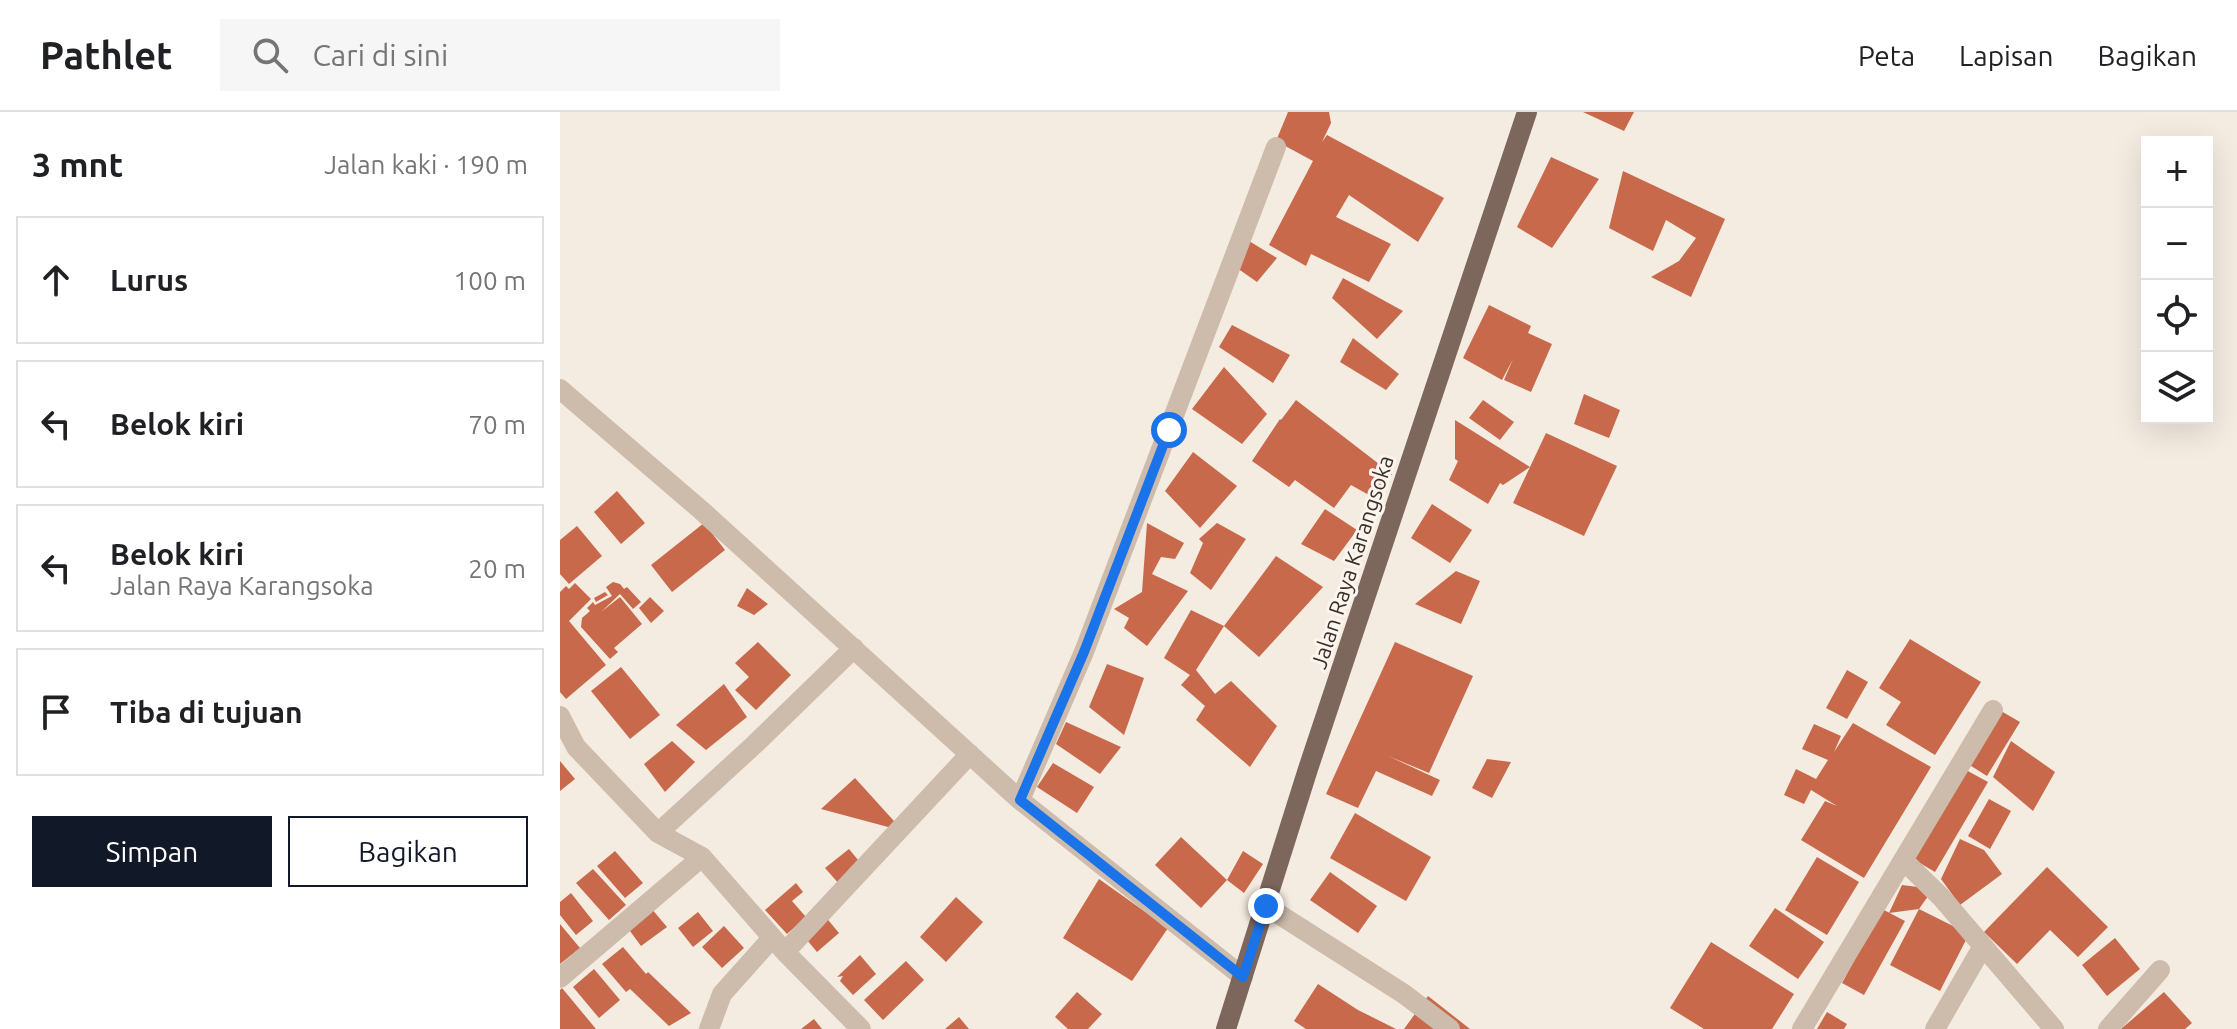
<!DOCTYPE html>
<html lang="id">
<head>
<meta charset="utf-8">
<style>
  :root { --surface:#fff; --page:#f6f6f6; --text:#202124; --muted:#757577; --line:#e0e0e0; --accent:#111827 }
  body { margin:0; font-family:Ubuntu,sans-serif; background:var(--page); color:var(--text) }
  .controls { position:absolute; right:24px; top:24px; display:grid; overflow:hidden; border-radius:0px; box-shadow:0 8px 32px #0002 }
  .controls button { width:72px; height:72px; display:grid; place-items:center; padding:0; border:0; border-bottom:2px solid var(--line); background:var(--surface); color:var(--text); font:40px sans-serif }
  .stop { position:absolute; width:24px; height:24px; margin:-18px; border:6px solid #1a73e8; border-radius:50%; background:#fff }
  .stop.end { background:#1a73e8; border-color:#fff; box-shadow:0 2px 8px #0008 }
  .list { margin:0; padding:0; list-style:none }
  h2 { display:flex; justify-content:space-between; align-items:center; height:104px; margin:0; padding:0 32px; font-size:34px }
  h2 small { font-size:26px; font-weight:400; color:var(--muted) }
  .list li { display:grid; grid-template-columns:52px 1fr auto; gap:24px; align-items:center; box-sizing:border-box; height:128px; margin:0 16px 16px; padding:0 16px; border:2px solid var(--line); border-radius:0px }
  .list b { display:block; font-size:30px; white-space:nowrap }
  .list p { margin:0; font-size:26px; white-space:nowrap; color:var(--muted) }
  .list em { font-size:26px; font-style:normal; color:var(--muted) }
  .actions { display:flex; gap:16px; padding:24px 32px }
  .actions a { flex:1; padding:18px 0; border:2px solid var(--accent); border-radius:0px; text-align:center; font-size:28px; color:var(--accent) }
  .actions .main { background:var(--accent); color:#fff }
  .icon { flex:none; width:44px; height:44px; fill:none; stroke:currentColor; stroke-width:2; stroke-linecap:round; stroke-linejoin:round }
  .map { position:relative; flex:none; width:1677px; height:917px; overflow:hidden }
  header { display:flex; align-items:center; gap:48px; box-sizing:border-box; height:112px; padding:0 40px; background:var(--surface); border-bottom:2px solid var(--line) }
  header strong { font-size:38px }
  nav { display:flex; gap:44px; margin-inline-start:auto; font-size:28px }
  .search { width:560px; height:72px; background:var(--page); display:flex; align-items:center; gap:20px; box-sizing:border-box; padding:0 28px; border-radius:0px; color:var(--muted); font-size:30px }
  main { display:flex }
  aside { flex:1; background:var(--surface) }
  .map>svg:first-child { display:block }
  .building { fill:#c8694b }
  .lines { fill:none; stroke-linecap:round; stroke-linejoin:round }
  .minor { stroke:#cdbbac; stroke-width:20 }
  .major { stroke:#7d675c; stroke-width:20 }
  .route { stroke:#1a73e8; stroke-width:10 }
  .labels { text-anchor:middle; stroke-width:6; stroke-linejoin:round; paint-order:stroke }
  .street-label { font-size:22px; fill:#3b302b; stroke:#fbf5ee }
</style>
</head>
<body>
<header>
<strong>Pathlet</strong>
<div class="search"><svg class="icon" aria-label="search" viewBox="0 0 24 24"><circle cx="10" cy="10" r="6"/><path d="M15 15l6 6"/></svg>Cari di sini</div>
<nav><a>Peta</a><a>Lapisan</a><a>Bagikan</a></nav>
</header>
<main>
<aside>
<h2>3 mnt<small>Jalan kaki · 190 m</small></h2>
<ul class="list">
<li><svg class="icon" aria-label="ahead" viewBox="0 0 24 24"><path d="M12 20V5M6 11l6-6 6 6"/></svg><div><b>Lurus</b></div><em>100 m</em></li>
<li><svg class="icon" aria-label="left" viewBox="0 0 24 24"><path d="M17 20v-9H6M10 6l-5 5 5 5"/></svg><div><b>Belok kiri</b></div><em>70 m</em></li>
<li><svg class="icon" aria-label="left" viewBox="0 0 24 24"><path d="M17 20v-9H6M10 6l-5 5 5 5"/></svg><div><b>Belok kiri</b><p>Jalan Raya Karangsoka</p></div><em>20 m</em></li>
<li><svg class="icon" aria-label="arrive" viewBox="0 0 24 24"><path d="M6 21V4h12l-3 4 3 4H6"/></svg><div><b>Tiba di tujuan</b></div></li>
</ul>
<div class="actions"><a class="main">Simpan</a><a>Bagikan</a></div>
</aside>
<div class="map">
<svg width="1677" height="917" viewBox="0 0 1677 917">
  <rect width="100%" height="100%" fill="#f4ebe1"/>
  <path class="building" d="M 728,0 L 769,0 L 771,11 L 762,30 L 767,23 L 884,86 L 858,130 L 789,83 L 776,105 L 831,132 L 809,170 L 751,142 L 746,154 L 709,133 L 753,49 L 716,29 Z
    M 1023,0 L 1074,0 L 1064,19 Z
    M 991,45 L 1039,67 L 992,136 L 957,115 Z
    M 1063,59 L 1165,107 L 1131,185 L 1091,165 L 1119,149 L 1136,126 L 1106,108 L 1093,139 L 1049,116 Z
    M 689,129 L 717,146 L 697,170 L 677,156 Z
    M 783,166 L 843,199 L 817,227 L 772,186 Z
    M 929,193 L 971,214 L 968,221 L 992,232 L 971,280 L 944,268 L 953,247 L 942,268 L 903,246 Z
    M 672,213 L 730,243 L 713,271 L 659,235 Z
    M 793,226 L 839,262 L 826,278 L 780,250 Z
    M 664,255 L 707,302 L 682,332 L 632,297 Z
    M 1024,282 L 1060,298 L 1049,326 L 1014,312 Z
    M 736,288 L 832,362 L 816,387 L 791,373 L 774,396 L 735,368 L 729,375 L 692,349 L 720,307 L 721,308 Z
    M 923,288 L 954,310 L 940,328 L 909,306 Z
    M 895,308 L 970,355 L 943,373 L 940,371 L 928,392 L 889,368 L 898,349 L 895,347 Z
    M 986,321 L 1057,354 L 1024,424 L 953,391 Z
    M 633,340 L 677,374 L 640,416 L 605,379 Z
    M 57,379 L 85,411 L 61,432 L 34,400 Z
    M 872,392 L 912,418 L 890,451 L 851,426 Z
    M 765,397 L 797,418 L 774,449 L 741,432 Z
    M 144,411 L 165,438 L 112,480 L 91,453 Z
    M 587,411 L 624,431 L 615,447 L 601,445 L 592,462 L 628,479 L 587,534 L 564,516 L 569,506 L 554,497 L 582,480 Z
    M 657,411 L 686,427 L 651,478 L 630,461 L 643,431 L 639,427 Z
    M 17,414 L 42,444 L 9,472 L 0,462 L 0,428 Z
    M 716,444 L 763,475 L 699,545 L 664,514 Z
    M 896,459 L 920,469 L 901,512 L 855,492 Z
    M 53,470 L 60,472 L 64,477 L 67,475 L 81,490 L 73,497 L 60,482 L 41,500 L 60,485 L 82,512 L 54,536 L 58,540 L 50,547 L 21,515 L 22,506 L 30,499 L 27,496 L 33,490 L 35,493 L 52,484 L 46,475 Z
    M 15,471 L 31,487 L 9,509 L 46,553 L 6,587 L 0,580 L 0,480 L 6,474 L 9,477 Z
    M 187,476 L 208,492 L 194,503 L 177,494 Z
    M 45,480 L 48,483 L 36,490 L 34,486 Z
    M 90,485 L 104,499 L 91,511 L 79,496 Z
    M 631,498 L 664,514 L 636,558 L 655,582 L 671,569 L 717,614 L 690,655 L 636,608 L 645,594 L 621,573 L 630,563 L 604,546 Z
    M 1350,527 L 1421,570 L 1375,643 L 1326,613 L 1341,590 L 1319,576 Z
    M 198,530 L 231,563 L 196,598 L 175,578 L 189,565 L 175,551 Z
    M 835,530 L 913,564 L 869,661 L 828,644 L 880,668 L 872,684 L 816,659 L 798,696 L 766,682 Z
    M 547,552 L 584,566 L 564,623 L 529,595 Z
    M 61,555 L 100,603 L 70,627 L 31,579 Z
    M 1287,558 L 1308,570 L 1287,607 L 1266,596 Z
    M 164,572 L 187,605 L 146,638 L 116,613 Z
    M 1441,599 L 1460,610 L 1427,664 L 1408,652 Z
    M 506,610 L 561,635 L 540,662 L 496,632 Z
    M 1293,611 L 1371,655 L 1304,766 L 1241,728 L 1265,689 L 1277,694 L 1251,678 L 1244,692 L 1224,683 L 1236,657 L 1256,667 L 1268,648 L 1242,637 L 1254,612 L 1281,624 L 1274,640 Z
    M 112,629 L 135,650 L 105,680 L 84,652 Z
    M 1451,629 L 1495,660 L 1473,699 L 1433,665 Z
    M 927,647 L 951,650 L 932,686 L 912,676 Z
    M 0,649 L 15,667 L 0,679 Z
    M 493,651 L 534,675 L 517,701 L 477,675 Z
    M 1406,658 L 1428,670 L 1375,760 L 1353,747 Z
    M 295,666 L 343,719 L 261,697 Z
    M 1429,687 L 1451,699 L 1430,737 L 1408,724 Z
    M 795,701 L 871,745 L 846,789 L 770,746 Z
    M 621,725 L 667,768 L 641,796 L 595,753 Z
    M 1400,727 L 1424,738 L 1442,762 L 1400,793 L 1381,767 Z
    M 289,737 L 303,754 L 280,773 L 265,756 Z
    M 55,739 L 83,771 L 65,786 L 37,754 Z
    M 683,739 L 703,752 L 684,781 L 667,768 Z
    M 1257,745 L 1299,770 L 1267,823 L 1225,798 Z
    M 1487,755 L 1548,815 L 1518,845 L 1490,818 L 1457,852 L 1424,820 Z
    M 33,757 L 66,793 L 49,808 L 16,771 Z
    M 770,760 L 817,794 L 798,821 L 750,788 Z
    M 539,767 L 608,816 L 572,869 L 503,826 Z
    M 236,771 L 243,780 L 232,789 L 246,805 L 227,822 L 205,798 Z
    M 1342,773 L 1373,777 L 1359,797 L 1329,801 Z
    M 11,781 L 33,809 L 16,823 L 0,803 L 0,790 Z
    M 396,785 L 423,810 L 386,850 L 360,825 Z
    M 91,796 L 107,815 L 81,834 L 67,815 Z
    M 1215,796 L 1264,830 L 1238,867 L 1189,834 Z
    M 259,797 L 279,821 L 257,840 L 237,816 Z
    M 1322,797 L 1345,809 L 1304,883 L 1282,871 Z
    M 1359,797 L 1409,822 L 1380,879 L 1330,853 Z
    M 138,800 L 153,819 L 133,835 L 118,816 Z
    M 0,812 L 20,836 L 0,852 Z
    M 164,814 L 184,836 L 162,856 L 142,835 Z
    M 1555,826 L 1580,857 L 1547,884 L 1522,853 Z
    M 1151,830 L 1234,882 L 1212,917 L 1144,917 L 1110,896 Z
    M 63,835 L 86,862 L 88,860 L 131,901 L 109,914 L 70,877 L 66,880 L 42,852 Z
    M 300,843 L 316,862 L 293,883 L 280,869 L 283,864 L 277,865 Z
    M 346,849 L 364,868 L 323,908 L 304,888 Z
    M 34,857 L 60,888 L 39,906 L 13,875 Z
    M 758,872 L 798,898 L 836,917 L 746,917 L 734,909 Z
    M 2,876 L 36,917 L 0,917 L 0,878 Z
    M 517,880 L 542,902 L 528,917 L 508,917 L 495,905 Z
    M 1604,880 L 1632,911 L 1625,917 L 1561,917 Z
    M 868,884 L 910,917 L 844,917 Z
    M 1267,900 L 1287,912 L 1284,917 L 1257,917 Z
    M 399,905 L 409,917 L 385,917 Z
    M 254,907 L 262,917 L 241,917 Z"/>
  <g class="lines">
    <path class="minor" d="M 0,277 L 141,398 L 460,688 L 683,865
      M 0,604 L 16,635 L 98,721 L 142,745 L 225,840 L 301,917
      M 460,688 L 524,540 L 716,35
      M 98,721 L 195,632 L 294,536
      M 1343,748 L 1381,785 L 1494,917
      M 706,794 L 844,882 L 890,917
      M 225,840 L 410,642
      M 0,866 L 142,745
      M 149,917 L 162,882 L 212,826
      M 1242,917 L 1433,598
      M 1375,917 L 1423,834
      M 1548,917 L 1600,858"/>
    <path class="major" d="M 666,917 L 748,657 L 967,0"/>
  </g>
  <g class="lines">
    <path class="route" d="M 609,318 L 524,540 L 460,688 L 683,865 L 706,794"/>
  </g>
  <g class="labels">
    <g class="street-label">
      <text transform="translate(792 450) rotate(-72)" y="8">Jalan Raya Karangsoka</text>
    </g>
  </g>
</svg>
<div class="controls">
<button>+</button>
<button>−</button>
<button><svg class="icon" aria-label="locate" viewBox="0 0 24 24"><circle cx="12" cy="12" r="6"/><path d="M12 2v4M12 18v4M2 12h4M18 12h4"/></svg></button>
<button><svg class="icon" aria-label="layers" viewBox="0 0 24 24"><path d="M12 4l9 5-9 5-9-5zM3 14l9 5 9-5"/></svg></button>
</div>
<div class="stop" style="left:609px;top:318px"></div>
<div class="stop end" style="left:706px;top:794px"></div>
</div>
</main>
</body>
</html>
